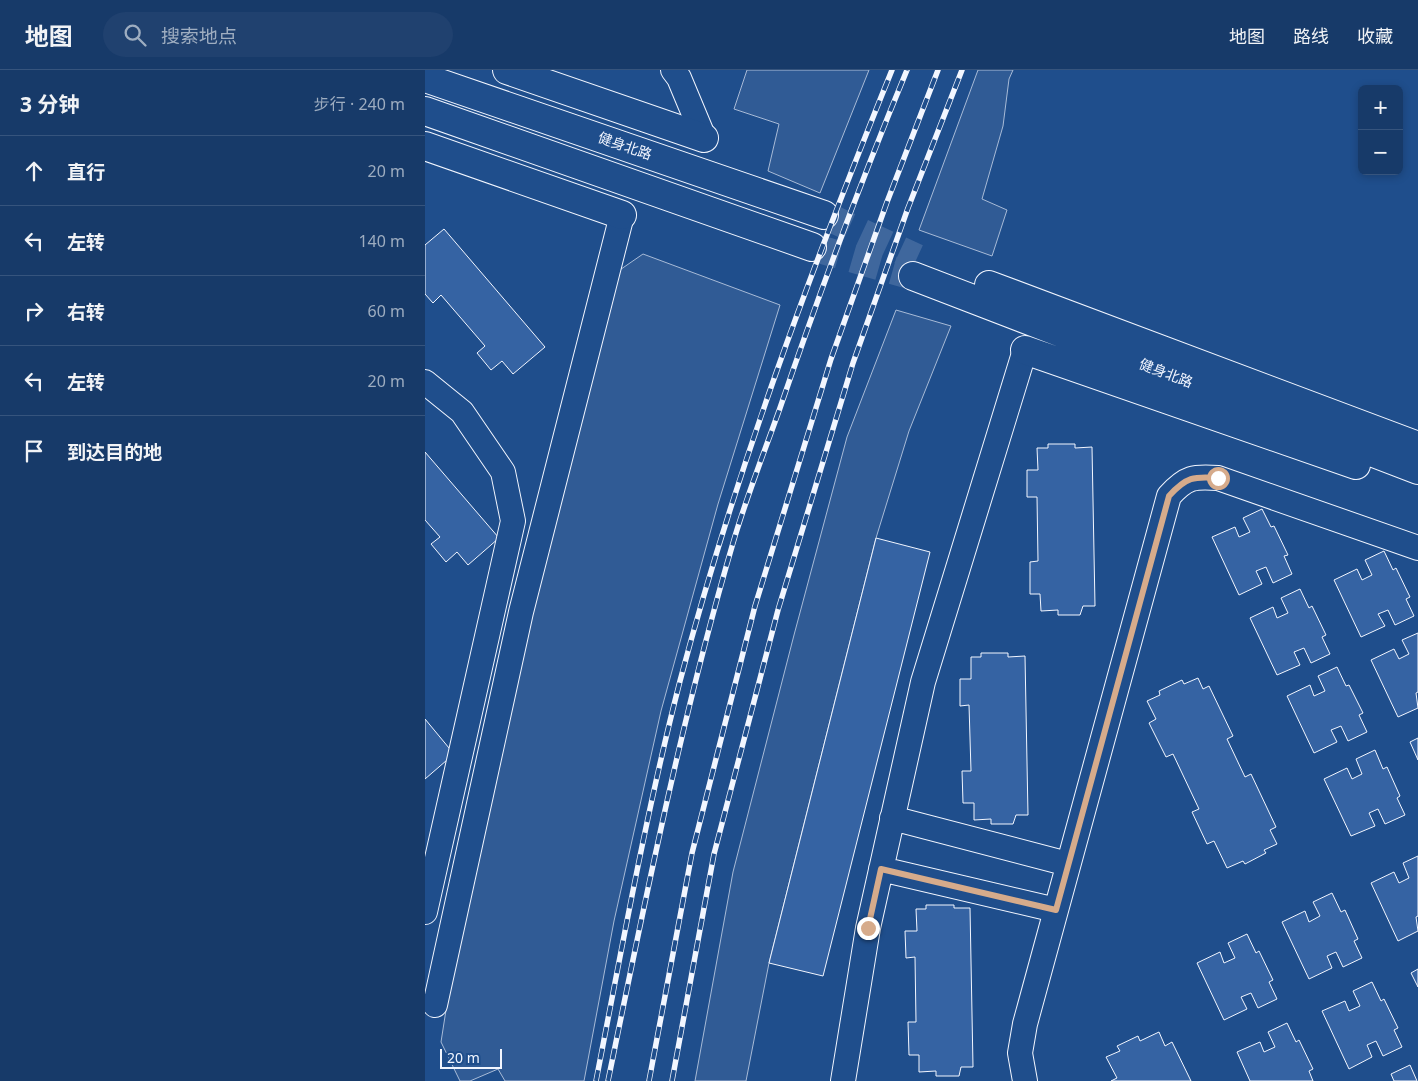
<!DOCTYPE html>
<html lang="zh">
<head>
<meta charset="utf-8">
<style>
  :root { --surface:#173a69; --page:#20416f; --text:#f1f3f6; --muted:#9eadc0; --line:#36547d }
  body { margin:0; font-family:"Noto Sans","Noto Sans SC",sans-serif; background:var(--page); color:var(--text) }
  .controls { position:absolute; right:15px; top:15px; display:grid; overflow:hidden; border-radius:8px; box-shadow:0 2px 8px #0003 }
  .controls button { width:45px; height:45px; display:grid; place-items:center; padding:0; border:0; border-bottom:1px solid var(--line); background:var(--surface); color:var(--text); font:25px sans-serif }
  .scale { position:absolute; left:15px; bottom:12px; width:62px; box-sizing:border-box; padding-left:5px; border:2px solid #f2f6ff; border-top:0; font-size:14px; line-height:18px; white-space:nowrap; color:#f2f6ff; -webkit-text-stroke:4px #1f4e8c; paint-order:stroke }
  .stop { position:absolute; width:15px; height:15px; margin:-11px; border:4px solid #d6ab8b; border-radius:50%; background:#fff }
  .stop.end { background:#d6ab8b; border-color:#fff; box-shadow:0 1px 5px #0008 }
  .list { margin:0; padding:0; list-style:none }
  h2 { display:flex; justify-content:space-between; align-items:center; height:65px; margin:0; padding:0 20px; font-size:21px }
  h2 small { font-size:16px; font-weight:400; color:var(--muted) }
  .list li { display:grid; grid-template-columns:32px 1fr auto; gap:15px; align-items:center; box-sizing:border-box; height:70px; padding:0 20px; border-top:1px solid var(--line) }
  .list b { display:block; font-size:19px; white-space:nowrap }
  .list em { font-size:16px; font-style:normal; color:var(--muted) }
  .icon { flex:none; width:28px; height:28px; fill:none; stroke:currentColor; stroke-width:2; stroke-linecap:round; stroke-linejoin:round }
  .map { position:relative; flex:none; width:993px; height:1011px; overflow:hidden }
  header { display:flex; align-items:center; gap:30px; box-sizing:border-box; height:70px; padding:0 25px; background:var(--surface); border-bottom:1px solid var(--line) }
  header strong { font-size:24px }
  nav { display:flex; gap:28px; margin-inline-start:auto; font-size:18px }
  .search { width:350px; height:45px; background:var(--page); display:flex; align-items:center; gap:12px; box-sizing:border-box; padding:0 18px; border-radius:28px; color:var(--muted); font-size:19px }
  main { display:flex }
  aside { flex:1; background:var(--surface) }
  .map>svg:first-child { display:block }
  .built { fill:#305b95; stroke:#a8bbd7 }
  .building { fill:#3563a3; stroke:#f2f6ff }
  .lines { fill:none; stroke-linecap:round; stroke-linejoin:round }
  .major-tunnel { stroke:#3f679d; stroke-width:28; stroke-dasharray:28 14; stroke-linecap:butt }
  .minor-casing { stroke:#f2f6ff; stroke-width:26 }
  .major-casing { stroke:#f2f6ff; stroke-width:30 }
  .minor { stroke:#1f4e8c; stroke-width:24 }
  .major { stroke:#1f4e8c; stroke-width:28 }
  .rail-casing { stroke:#f2f6ff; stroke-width:5.5 }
  .rail { stroke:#1f4e8c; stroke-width:4; stroke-dasharray:11; stroke-linecap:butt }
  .route { stroke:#d6ab8b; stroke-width:6 }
  .labels { text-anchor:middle; stroke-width:4; stroke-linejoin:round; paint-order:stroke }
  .street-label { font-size:14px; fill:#f2f6ff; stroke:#1f4e8c }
</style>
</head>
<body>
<header>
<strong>地图</strong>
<div class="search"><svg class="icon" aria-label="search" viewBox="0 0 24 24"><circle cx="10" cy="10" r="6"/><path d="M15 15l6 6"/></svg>搜索地点</div>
<nav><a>地图</a><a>路线</a><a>收藏</a></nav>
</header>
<main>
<aside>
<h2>3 分钟<small>步行 · 240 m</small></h2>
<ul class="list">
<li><svg class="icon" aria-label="ahead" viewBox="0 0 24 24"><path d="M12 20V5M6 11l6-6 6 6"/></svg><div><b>直行</b></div><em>20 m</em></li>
<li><svg class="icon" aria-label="left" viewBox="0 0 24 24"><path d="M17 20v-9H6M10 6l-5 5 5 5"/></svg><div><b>左转</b></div><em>140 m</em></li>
<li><svg class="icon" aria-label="right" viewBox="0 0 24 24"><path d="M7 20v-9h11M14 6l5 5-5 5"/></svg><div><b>右转</b></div><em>60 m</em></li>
<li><svg class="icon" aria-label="left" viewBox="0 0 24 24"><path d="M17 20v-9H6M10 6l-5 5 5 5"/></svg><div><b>左转</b></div><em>20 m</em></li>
<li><svg class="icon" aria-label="arrive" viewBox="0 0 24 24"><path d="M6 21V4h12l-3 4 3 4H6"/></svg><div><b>到达目的地</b></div></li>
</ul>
</aside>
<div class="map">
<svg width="993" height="1011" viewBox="0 0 993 1011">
  <rect width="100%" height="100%" fill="#1f4e8c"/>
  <path class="built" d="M 322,0 L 444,0 L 395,123 L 343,101 L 354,54 L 309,39 Z
    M 553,0 L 588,0 L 584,9 L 578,56 L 557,129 L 582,140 L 567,186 L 494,160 Z
    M 218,184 L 355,235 L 293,434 L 236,641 L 189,851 L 159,1011 L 80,1011 L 73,999 L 45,1011 L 35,1011 L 16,972 L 53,736 L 186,206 Z
    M 471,240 L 526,256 L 484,361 L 451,468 L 344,893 L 321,1011 L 270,1011 L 308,802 L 369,565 L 422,367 Z"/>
  <path class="building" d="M 19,159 L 120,277 L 88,304 L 77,291 L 66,300 L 52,283 L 60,276 L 16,225 L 8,233 L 0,224 L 0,175 Z
    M 623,374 L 650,374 L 650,378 L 667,377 L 670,536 L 658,536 L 655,545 L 633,545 L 633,540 L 616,541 L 615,524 L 605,524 L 605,492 L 613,491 L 612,427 L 602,427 L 602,400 L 613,400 L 612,378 L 623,378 Z
    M 0,382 L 74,468 L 43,495 L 32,482 L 21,492 L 6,474 L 15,467 L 0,450 Z
    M 837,439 L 846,457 L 849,456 L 863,485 L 859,486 L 867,504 L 848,513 L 841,497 L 831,501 L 837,514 L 814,525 L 787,467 L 810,457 L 814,467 L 825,462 L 818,448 Z
    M 451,468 L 505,482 L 398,906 L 344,893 Z
    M 959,481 L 968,500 L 971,498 L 985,527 L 981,529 L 989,546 L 970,555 L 963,540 L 953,544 L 960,556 L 936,567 L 909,510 L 932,499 L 937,510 L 947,505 L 940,490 Z
    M 875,519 L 884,538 L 887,536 L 901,565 L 897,567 L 905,584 L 886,593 L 879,578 L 869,582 L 875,595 L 852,605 L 825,548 L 848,537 L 852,548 L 863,543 L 856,528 Z
    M 993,563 L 993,622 L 991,623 L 993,638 L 973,647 L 946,590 L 969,579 L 974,589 L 984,584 L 977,570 Z
    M 556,583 L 583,583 L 583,587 L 600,586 L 603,745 L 591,745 L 588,754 L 566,754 L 566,749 L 549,750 L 549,733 L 538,733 L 537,701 L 546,701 L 544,635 L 535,636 L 535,609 L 546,609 L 546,587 L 556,587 Z
    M 912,597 L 921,616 L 924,615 L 938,643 L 934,645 L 942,662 L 923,671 L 916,656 L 906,660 L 912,672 L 889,683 L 862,626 L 885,615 L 889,626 L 900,621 L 893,606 Z
    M 773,608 L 778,619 L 784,616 L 808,666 L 802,669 L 820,707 L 826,704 L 851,757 L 845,760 L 852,774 L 839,780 L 841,783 L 820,794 L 818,791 L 802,798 L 789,771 L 782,774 L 767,742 L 774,739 L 748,684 L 741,687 L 724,653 L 731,649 L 722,631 L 735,625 L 734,621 L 757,610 L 759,614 Z
    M 0,649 L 29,684 L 0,709 Z
    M 993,668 L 993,690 L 985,672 Z
    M 950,680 L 958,699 L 962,697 L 975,726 L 972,728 L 980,745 L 960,754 L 953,739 L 944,743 L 950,756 L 926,766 L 899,709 L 922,698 L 927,709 L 937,704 L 931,689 Z
    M 993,786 L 993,846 L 991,847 L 993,861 L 973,871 L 946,813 L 969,802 L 974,813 L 984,808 L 978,793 Z
    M 907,823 L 916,842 L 920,840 L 933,869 L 929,871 L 937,888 L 918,897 L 911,882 L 902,886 L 907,898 L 884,909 L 857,852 L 880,841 L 884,852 L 895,846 L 888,832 Z
    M 501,835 L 529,835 L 529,838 L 545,838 L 548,997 L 536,997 L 534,1006 L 511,1006 L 511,1001 L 494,1002 L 494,985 L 484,985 L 483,952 L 491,952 L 490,887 L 481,888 L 480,861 L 492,861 L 491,839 L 501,839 Z
    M 822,864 L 831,883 L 834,881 L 848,910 L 844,912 L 852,929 L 833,938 L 826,923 L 816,927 L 822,939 L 799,950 L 772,893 L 795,882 L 799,893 L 810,888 L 803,873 Z
    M 993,899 L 993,917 L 986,903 Z
    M 947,912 L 956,931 L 959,929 L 973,958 L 969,960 L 977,977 L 958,986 L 951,971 L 942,975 L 947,987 L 924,999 L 897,941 L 920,931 L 924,941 L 935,936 L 928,921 Z
    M 862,953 L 871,972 L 874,970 L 888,999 L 884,1001 L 888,1011 L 825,1011 L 812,982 L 835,972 L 839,982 L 850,977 L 843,962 Z
    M 734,962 L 740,976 L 747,972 L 766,1011 L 686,1011 L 692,1008 L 681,987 L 695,981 L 692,976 L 713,966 L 715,971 Z
    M 985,995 L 992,1011 L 969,1011 L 966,1004 Z"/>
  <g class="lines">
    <path class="major-tunnel" d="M 399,145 L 492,188
      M 387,177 L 488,206"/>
    <g class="minor-casing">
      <path id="minor" d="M 248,0 L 254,8 L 279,68
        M 0,312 L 37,342 L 78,402 L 88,451 L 0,842
        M 467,748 L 643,794
        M 456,799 L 631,840
        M 10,935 L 96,542 L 197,145
        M 418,1011 L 443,858 L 498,612 L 600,280
        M 600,1011 L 595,983 L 600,954 L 744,426 C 761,407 769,406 793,408 L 993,478"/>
    </g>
    <g class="major-casing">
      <path id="major" d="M 82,0 L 279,68
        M 0,8 L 399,145
        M 0,41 L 387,177
        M 0,76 L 197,145
        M 488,206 L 993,400
        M 564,215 L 993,376
        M 600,280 L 931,395"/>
    </g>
    <use href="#minor" class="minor"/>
    <use href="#major" class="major"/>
    <g class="rail-casing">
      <path id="rail" d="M 171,1011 C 197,878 221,743 255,611 C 310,403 386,200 467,0
        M 183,1011 C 220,831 256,650 308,473 C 321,428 339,383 355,338 C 394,224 436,111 482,0
        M 224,1011 L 267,783 L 330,536 L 406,289 L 462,132 L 513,0
        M 247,1011 L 289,784 L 353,540 L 428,293 L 483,138 L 537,0"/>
    </g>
    <use href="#rail" class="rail"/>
  </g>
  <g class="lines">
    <path class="route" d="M 443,858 L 456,799 L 631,840 L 744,426 C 761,407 769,406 793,408"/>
  </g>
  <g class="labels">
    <g class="street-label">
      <text transform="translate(200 76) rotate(19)" y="5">健身北路</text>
      <text transform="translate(741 303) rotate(21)" y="5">健身北路</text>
    </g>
  </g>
</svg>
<div class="controls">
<button>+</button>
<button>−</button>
</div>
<div class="scale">20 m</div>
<div class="stop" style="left:793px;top:408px"></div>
<div class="stop end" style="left:443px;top:858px"></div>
</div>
</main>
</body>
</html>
